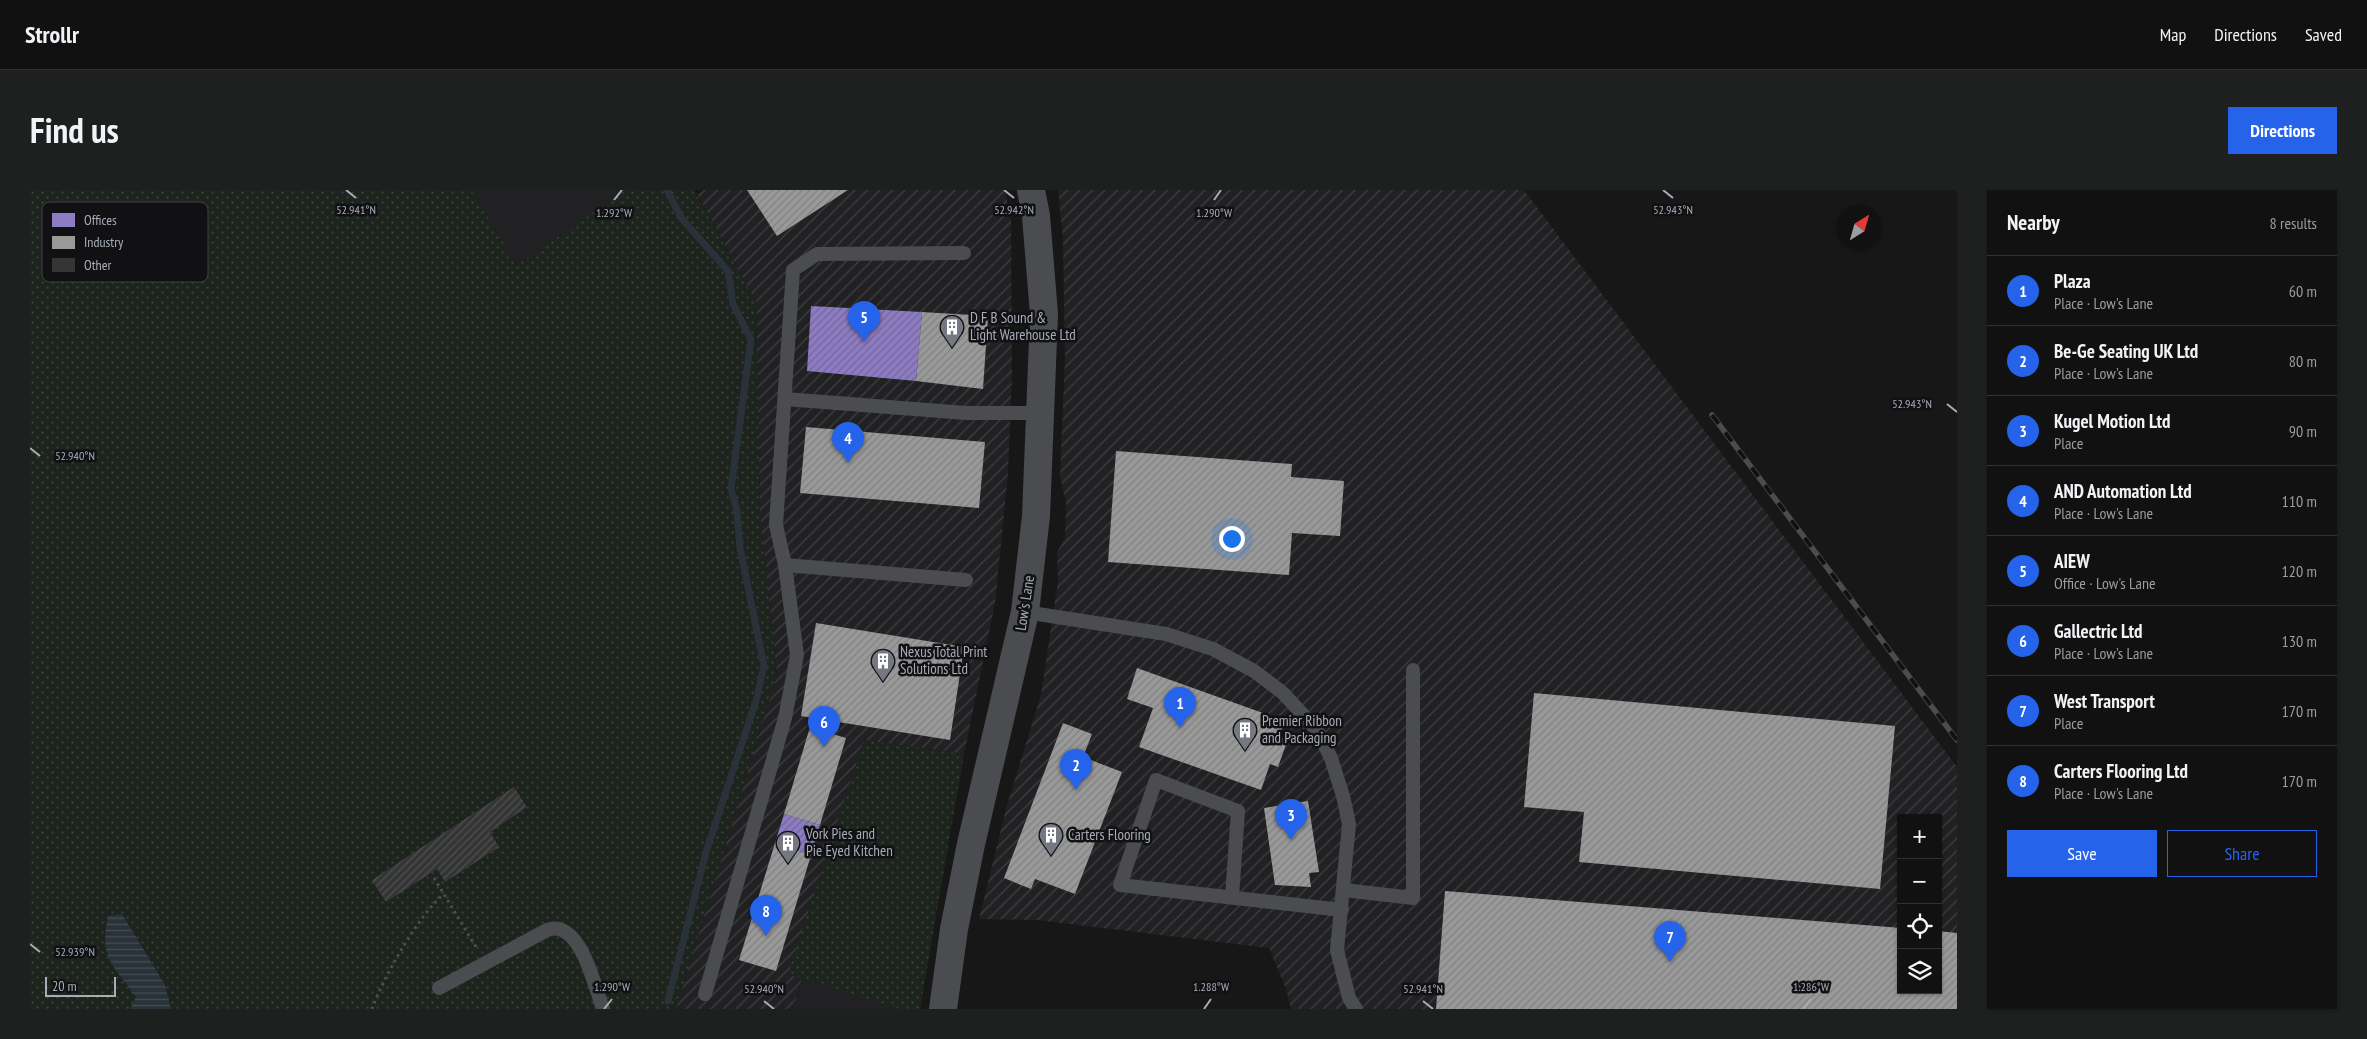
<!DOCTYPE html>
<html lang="en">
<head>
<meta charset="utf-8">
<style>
  :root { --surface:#111; --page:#1e1f1f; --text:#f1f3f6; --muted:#9c9d9f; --line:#303131; --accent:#2563eb }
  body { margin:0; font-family:"PT Sans Narrow",sans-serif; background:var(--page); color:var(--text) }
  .controls { position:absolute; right:15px; bottom:15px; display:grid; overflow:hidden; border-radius:0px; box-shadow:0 1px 4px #0004 }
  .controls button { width:45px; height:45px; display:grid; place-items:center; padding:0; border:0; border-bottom:1px solid var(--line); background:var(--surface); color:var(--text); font:25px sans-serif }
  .compass { position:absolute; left:1807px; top:15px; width:45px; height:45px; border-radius:50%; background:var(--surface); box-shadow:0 1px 4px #0004; rotate:37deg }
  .scale { position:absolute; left:15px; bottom:12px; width:71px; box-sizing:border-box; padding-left:5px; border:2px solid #a8adb8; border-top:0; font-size:14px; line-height:18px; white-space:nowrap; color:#a8adb8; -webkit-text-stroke:4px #111113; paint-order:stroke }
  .you { position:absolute; left:1201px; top:348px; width:18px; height:18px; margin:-12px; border:4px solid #fff; border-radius:50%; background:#1a73e8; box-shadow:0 0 0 8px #1a73e833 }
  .badge { display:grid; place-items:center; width:32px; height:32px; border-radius:50%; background:var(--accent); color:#fff; font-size:16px; font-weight:700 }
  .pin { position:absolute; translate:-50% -41px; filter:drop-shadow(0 1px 2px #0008) }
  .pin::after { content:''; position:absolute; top:26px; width:18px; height:15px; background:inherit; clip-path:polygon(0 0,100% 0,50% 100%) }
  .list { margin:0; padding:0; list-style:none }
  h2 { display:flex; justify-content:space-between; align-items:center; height:65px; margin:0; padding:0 20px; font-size:21px }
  h2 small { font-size:16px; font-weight:400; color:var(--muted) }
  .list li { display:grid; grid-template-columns:32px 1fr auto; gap:15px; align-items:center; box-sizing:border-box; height:70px; padding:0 20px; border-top:1px solid var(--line) }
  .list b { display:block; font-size:19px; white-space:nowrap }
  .list p { margin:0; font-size:16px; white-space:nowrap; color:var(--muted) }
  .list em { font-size:16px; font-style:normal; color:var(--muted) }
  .actions { display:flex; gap:10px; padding:15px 20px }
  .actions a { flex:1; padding:11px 0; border:1px solid var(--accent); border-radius:0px; text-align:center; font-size:18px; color:var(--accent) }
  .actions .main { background:var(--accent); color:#fff }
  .icon { flex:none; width:28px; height:28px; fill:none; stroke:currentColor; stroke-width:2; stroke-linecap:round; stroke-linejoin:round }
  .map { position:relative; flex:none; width:1927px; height:819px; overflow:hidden; border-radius:0px }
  header { display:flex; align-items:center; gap:30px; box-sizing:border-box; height:70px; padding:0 25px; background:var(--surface); border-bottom:1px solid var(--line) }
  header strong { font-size:24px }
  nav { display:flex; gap:28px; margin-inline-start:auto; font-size:18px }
  .intro { display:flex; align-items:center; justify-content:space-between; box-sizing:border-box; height:120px; padding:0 30px }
  h1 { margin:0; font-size:35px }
  .button { padding:12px 22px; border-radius:0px; background:var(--accent); color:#fff; font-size:18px; font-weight:700 }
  main { display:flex; gap:30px; padding:0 30px }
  aside { flex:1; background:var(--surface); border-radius:0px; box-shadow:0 1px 4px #0004 }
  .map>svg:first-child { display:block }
  .built { fill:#212123 }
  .industrial { fill:url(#industrial-furrows); fill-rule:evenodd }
  .grass { fill:url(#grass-dots) }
  .water { fill:url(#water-rules) }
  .offices { fill:url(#offices-hatch) }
  .industry { fill:url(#industry-hatch) }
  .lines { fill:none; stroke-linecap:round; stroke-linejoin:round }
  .stream { stroke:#2a3239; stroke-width:7 }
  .building { fill:url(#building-hatch) }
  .path { stroke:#4d4e52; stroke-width:3; stroke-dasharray:2.5 4; stroke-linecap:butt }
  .service { stroke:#4b4c50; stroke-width:14 }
  .tertiary { stroke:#4b4c50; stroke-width:28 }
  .rail-casing { stroke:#4b4c4f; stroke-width:5.5 }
  .rail { stroke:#111113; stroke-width:4; stroke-dasharray:11; stroke-linecap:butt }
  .ticks { fill:none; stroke:#a8adb8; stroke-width:2 }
  .labels { text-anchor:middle; stroke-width:5; stroke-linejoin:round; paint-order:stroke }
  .poi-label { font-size:15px; fill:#a8adb8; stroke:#111113; text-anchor:start }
  .street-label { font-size:15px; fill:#a8adb8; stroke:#111113 }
  .key { fill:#111113; stroke:#3e4045; stroke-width:1 }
  .key-label { font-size:14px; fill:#a8adb8 }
  .ticks-label { font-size:12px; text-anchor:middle; fill:#a8adb8; stroke:#111113; stroke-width:5; stroke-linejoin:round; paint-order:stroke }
</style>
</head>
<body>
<header>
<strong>Strollr</strong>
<nav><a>Map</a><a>Directions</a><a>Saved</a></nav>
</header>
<div class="intro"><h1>Find us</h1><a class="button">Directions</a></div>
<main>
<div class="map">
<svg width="1927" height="819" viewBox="0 0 1927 819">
  <defs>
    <pattern id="industrial-furrows" width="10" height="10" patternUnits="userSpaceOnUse" patternTransform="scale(1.25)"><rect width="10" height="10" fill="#212123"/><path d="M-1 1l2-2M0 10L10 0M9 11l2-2" fill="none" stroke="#3e3f41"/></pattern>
    <pattern id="grass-dots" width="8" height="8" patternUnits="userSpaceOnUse" patternTransform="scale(1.25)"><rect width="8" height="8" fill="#1d241e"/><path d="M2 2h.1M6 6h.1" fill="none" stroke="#3b413d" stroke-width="1.8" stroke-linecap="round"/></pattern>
    <pattern id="water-rules" width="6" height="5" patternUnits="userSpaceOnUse" patternTransform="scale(1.25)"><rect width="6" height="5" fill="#2a3239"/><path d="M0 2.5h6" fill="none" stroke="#464d54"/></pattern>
    <pattern id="offices-hatch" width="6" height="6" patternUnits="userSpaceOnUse" patternTransform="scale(1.25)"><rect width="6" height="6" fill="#8e7cc3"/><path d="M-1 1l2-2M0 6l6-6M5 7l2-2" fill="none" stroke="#726699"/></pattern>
    <pattern id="industry-hatch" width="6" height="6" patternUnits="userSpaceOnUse" patternTransform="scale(1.25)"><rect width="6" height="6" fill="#999"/><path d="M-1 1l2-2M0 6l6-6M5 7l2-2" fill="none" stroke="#7f8080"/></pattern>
    <pattern id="building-hatch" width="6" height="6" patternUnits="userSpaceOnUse" patternTransform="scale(1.25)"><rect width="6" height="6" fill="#353536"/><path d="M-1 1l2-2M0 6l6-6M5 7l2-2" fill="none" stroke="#4f5051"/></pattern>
  </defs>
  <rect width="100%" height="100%" fill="#171717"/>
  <path class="built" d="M 441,0 L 595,0 L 487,75 Z
    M 772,788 L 869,819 L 763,819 Z"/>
  <path class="industrial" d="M 674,0 L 975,0 L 981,30 L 982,185 L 978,283 L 965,413 L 934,564 L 834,550 L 759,785 L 772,788 L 763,819 L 646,819 L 747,485 L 730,325 L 726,112 L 667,4 Z
    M 1028,0 L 1494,0 L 1927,577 L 1927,819 L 1261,819 L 1256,799 L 1239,758 L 1007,730 L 949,729 L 977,615 L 1011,505 L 1028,391 L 1027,362 L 1035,348 L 1036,313 L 1030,287 L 1035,168 L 1033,47 ZM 1871,628 L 1908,628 L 1908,800 L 1871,800 Z"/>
  <path class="grass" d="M 0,0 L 441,0 L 487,75 L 595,0 L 664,0 L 726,112 L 730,325 L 747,485 L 646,819 L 0,819 Z
    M 834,550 L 934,564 L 890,819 L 869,819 L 758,784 Z"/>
  <path class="water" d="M 92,724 L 135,795 L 141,819 L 100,819 L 106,807 C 82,773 69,769 78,726 Z"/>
  <path class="offices" d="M 781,116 L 892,122 L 886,191 L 777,181 Z
    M 754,624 L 790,635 L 781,665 L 745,653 Z"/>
  <path class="industry" d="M 717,0 L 818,0 L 747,46 Z
    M 892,122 L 958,126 L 953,199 L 886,191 Z
    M 776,237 L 955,252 L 949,318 L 770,303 Z
    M 1086,261 L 1262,274 L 1261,287 L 1314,291 L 1310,346 L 1262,343 L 1259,385 L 1078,372 Z
    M 786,433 L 934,457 L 920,550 L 771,526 Z
    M 1107,478 L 1255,531 L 1249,546 L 1258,549 L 1248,577 L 1240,574 L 1231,600 L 1109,557 L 1123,518 L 1097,509 Z
    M 1504,503 L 1865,536 L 1850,699 L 1549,672 L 1554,622 L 1494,617 Z
    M 1033,533 L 1062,544 L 1053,567 L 1092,582 L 1045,704 L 1005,689 L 1001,699 L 974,688 Z
    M 780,537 L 816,548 L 790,635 L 754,624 Z
    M 1278,611 L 1289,682 L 1279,683 L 1281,697 L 1245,695 L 1234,618 Z
    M 745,653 L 781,665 L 746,781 L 709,770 Z
    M 1415,701 L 1871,738 L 1871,800 L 1908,800 L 1908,741 L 1927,743 L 1927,819 L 1406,819 Z"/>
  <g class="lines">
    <path class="stream" d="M 637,0 L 652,29 L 698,81 L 703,114 L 721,150 L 701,299 L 707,321 L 710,358 L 734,476 L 726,511 L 676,662 L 638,811"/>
  </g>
  <path class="building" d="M 484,597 L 497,617 L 460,642 L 469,657 L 415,692 L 407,679 L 356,712 L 342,690 Z"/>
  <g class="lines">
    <path class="path" d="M 404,688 L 446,757
      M 342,819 C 353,788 389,724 414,704"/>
    <path class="service" d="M 934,63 L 787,64 L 763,80 L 746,335 L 755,375 L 936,390
      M 755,209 L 936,223 L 1010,223
      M 995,422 L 1136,444 L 1183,459 L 1224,481 L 1253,503 L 1287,540 L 1301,568 L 1313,606 L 1319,634 L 1307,760 L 1319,808 L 1326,819
      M 1314,700 L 1383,708 L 1383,480
      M 1202,707 L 1208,621 L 1126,590 L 1090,695 L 1312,720
      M 409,798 L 517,740 C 520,739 526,738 529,739 C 554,746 565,797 573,819
      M 675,804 L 755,528 L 767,465 L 755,375"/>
    <path class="tertiary" d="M 913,819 L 924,739 L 941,654 L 995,422 L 1006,326 L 1014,124 L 1006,26 L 1001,0"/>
    <g class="rail-casing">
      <path id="rail" d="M 1682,225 L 1927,550"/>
    </g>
    <use href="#rail" class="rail"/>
  </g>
  <path class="ticks" d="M 316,0 L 326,8M 974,0 L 984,8M 1633,0 L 1643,8M 584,10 L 592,0M 1184,10 L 1191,0M 1917,214 L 1927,222M 0,258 L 10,266M 0,754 L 10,762M 734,811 L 744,819M 1393,811 L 1403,819M 574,819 L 582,809M 1174,819 L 1181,809M 1773,819 L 1781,809"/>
  <defs>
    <g id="building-pin" transform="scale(1.25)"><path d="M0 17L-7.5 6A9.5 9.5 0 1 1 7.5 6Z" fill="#757880" stroke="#111113"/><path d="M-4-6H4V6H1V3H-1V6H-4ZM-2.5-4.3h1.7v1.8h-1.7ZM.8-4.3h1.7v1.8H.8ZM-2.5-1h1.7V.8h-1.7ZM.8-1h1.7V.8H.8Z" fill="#fff"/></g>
  </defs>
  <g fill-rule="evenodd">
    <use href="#building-pin" x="922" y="137"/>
    <use href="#building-pin" x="853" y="471"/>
    <use href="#building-pin" x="1215" y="540"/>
    <use href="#building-pin" x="1021" y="645"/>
    <use href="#building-pin" x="758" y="653"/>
  </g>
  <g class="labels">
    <g class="poi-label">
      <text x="940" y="133">D F B Sound &amp;<tspan x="940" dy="17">Light Warehouse Ltd</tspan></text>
      <text x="870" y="467">Nexus Total Print<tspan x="870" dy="17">Solutions Ltd</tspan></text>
      <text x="1232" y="536">Premier Ribbon<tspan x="1232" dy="17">and Packaging</tspan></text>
      <text x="776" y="649">Vork Pies and<tspan x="776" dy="17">Pie Eyed Kitchen</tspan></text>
      <text x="1038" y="650">Carters Flooring</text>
    </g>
    <g class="street-label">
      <text transform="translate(995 413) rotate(-81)" y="5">Low's Lane</text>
    </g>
  </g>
  <rect x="12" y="12" width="166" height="80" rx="8" class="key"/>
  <rect x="22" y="23" width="23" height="14" fill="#8e7cc3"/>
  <rect x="22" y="46" width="23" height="13" fill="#999"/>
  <rect x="22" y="68" width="23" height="14" fill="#353536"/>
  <g class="key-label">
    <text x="54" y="35">Offices</text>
    <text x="54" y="57">Industry</text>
    <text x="54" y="80">Other</text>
  </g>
  <g class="ticks-label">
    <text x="326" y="24">52.941°N</text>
    <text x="984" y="24">52.942°N</text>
    <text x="1643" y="24">52.943°N</text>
    <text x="584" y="27">1.292°W</text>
    <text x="1184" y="27">1.290°W</text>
    <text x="1882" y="218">52.943°N</text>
    <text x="45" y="270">52.940°N</text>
    <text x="45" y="766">52.939°N</text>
    <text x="582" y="801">1.290°W</text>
    <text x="1181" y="801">1.288°W</text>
    <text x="1781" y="801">1.286°W</text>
    <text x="734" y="803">52.940°N</text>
    <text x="1393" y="803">52.941°N</text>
  </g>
</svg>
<div class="controls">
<button>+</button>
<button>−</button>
<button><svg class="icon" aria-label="locate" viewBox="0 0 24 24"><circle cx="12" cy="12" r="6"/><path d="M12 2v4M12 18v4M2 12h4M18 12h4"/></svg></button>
<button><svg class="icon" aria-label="layers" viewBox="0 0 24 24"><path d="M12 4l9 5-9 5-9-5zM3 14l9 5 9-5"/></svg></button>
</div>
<svg class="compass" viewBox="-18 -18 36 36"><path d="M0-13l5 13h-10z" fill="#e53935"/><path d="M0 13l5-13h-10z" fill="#9c9d9f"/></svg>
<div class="scale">20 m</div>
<div class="you"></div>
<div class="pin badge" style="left:1150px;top:538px">1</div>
<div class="pin badge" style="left:1046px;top:600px">2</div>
<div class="pin badge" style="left:1261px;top:650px">3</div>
<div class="pin badge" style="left:818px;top:273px">4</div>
<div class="pin badge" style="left:834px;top:152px">5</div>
<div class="pin badge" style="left:794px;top:557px">6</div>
<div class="pin badge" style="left:1640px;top:772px">7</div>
<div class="pin badge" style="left:736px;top:746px">8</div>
</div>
<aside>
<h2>Nearby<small>8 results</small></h2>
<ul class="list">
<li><span class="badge">1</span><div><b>Plaza</b><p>Place · Low's Lane</p></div><em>60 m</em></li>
<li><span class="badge">2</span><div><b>Be-Ge Seating UK Ltd</b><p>Place · Low's Lane</p></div><em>80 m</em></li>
<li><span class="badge">3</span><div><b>Kugel Motion Ltd</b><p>Place</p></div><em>90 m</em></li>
<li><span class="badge">4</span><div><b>AND Automation Ltd</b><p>Place · Low's Lane</p></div><em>110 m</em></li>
<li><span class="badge">5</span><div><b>AIEW</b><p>Office · Low's Lane</p></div><em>120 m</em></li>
<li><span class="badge">6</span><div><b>Gallectric Ltd</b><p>Place · Low's Lane</p></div><em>130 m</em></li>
<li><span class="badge">7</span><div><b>West Transport</b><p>Place</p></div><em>170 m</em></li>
<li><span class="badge">8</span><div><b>Carters Flooring Ltd</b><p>Place · Low's Lane</p></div><em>170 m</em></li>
</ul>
<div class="actions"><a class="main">Save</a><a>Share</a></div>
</aside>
</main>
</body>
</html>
